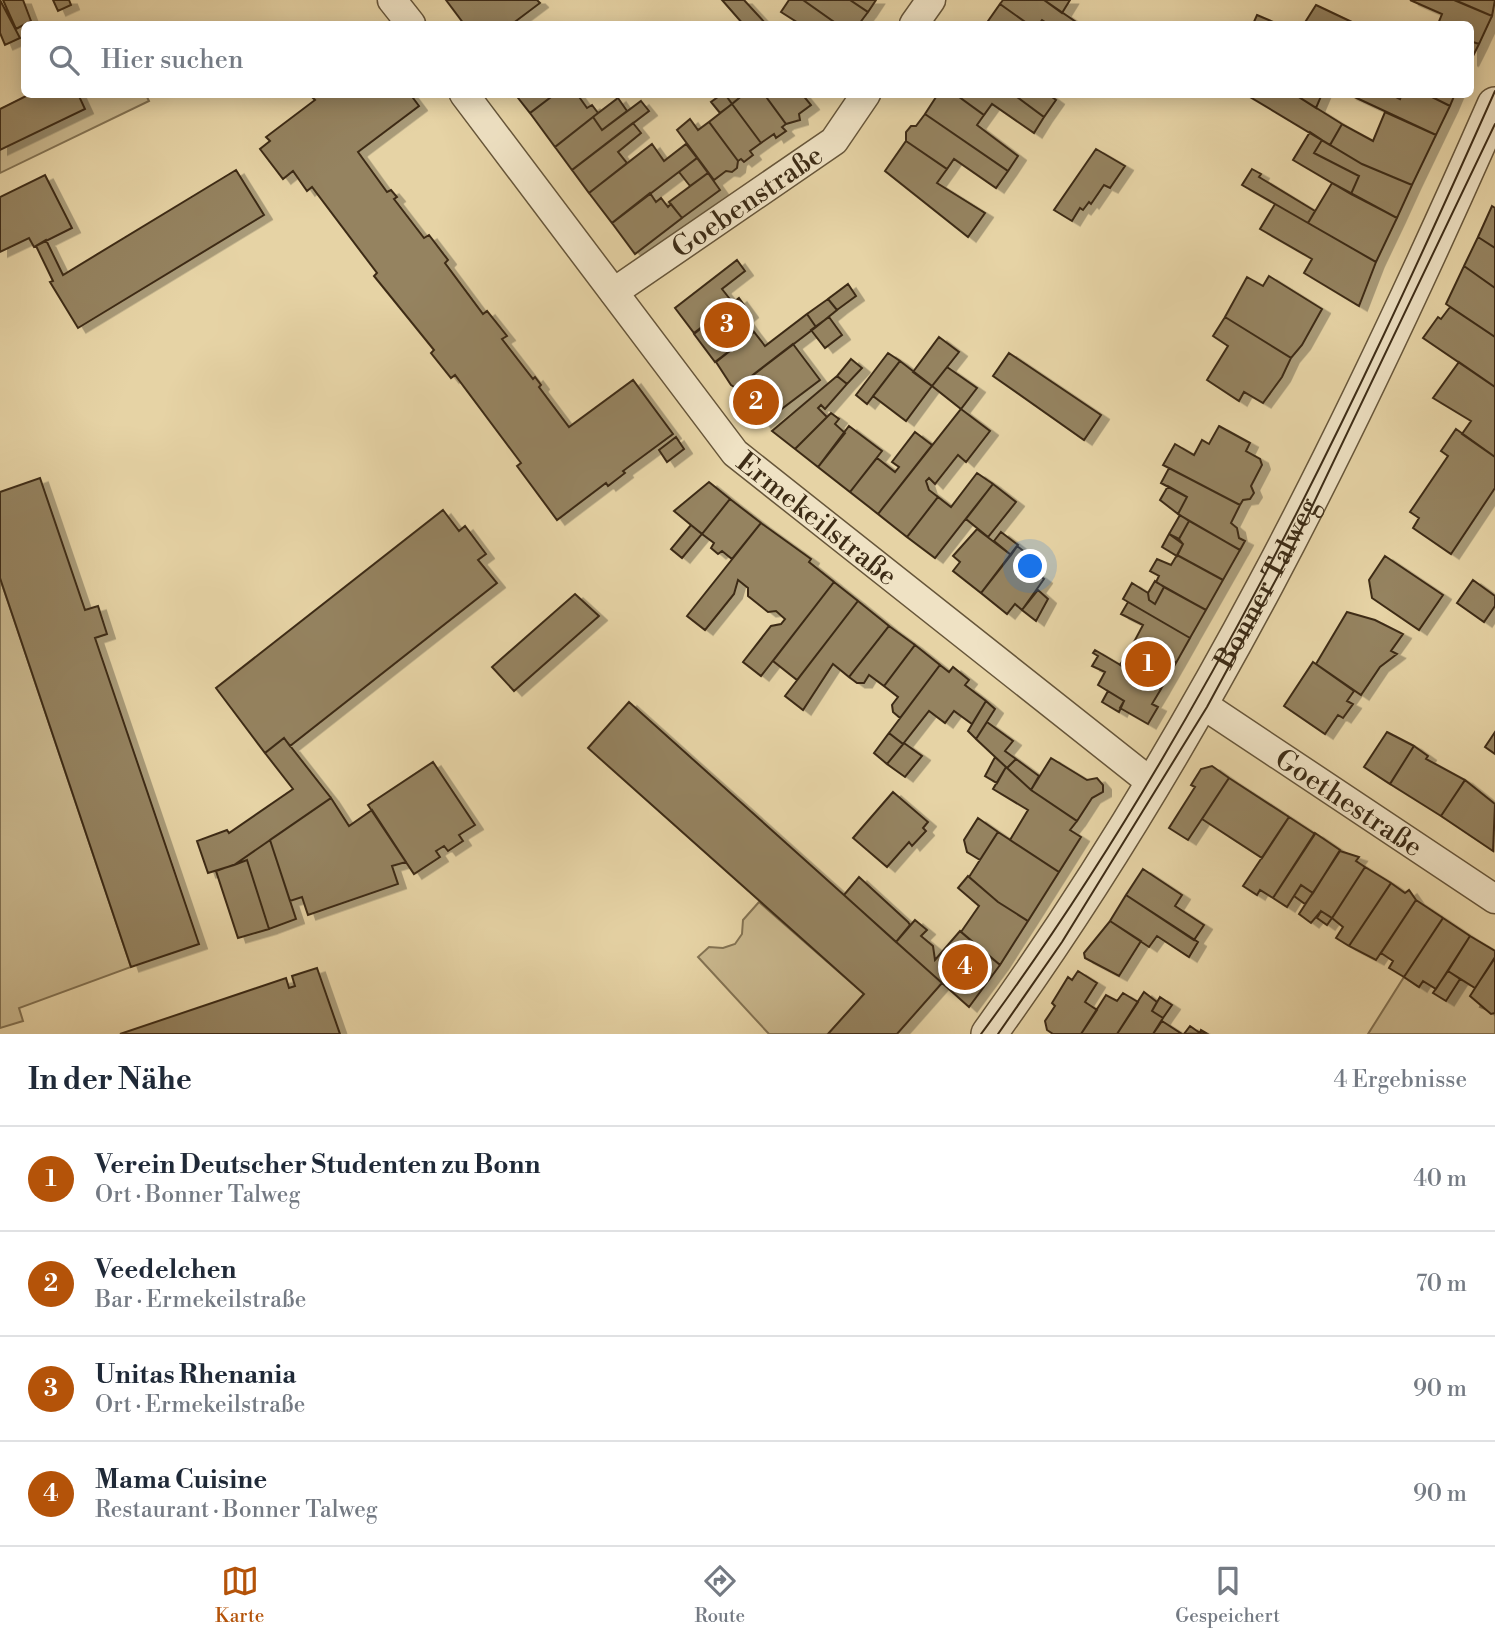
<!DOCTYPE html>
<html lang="de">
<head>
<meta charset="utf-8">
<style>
  :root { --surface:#fff; --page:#f2f2f3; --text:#1f2937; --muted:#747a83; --line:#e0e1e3; --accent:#b45309 }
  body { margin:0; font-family:"Libre Bodoni",serif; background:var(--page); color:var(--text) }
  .you { position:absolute; left:1031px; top:567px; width:24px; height:24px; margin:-18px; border:5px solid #fff; border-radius:50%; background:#1a73e8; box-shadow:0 0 0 10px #1a73e833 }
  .badge { display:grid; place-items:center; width:46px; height:46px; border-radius:50%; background:var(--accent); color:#fff; font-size:23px; font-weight:700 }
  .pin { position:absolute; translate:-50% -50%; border:4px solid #fff; box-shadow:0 2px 7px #0006 }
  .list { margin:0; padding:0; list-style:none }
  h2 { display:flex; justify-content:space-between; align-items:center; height:91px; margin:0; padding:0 28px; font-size:30px }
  h2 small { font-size:23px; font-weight:400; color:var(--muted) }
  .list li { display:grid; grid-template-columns:46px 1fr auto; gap:21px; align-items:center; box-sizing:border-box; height:105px; padding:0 28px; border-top:2px solid var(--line) }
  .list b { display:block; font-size:26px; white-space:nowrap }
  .list p { margin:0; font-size:23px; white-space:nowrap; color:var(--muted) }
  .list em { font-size:23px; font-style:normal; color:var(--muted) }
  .icon { flex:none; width:38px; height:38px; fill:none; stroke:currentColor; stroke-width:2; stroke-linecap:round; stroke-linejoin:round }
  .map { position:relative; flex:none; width:1495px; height:1034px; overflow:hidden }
  .search { position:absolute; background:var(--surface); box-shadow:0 4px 18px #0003; left:21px; right:21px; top:21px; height:77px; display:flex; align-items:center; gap:18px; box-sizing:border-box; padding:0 24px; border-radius:10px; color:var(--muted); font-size:26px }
  .sheet { height:511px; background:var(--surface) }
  nav { display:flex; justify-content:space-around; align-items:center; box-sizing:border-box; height:98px; border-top:2px solid var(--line); background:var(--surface); font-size:19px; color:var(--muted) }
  nav a { display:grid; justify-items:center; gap:4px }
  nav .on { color:var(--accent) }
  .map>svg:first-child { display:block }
  .green { fill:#c9b78d; stroke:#837252; stroke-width:2 }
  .building { fill:#958360; stroke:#3d2c16; stroke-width:2; filter:url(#shadow) }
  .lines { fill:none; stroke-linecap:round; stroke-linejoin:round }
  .minor-casing { stroke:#67563a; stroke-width:31 }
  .tertiary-casing { stroke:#67563a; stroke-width:38 }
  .minor { stroke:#efe2c4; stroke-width:28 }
  .tertiary { stroke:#efe2c4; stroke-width:35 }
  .tram { stroke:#3d2c16; stroke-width:2 }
  .labels { text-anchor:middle; stroke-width:5; stroke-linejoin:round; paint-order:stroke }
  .street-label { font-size:28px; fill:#3d2c16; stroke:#efe2c4 }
</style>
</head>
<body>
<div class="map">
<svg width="1495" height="1034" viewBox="0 0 1495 1034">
  <defs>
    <filter id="shadow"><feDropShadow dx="8" dy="4.5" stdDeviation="0" flood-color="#0004"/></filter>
  </defs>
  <rect width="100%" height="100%" fill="#e6d3a5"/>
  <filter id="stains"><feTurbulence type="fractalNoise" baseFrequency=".00286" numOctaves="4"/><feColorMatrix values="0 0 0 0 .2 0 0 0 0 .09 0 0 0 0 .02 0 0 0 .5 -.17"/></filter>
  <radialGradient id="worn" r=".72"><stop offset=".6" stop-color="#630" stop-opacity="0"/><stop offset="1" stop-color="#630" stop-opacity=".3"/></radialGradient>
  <path class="green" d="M 30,95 L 146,95 L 149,101 L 0,173 L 0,109 Z
    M 0,578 L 131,967 L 19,1008 L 23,1021 L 0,1028 Z
    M 759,902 L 864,994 L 828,1034 L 769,1034 L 698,957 L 709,947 L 723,948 L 735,944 L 742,934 L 743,920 Z
    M 1404,977 L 1419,987 L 1423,981 L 1436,989 L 1460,979 L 1475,988 L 1482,1003 L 1480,1007 L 1495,1013 L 1495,1034 L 1368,1034 Z"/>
  <path class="building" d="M 0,0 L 20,38 L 5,45 L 0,33 Z
    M 3,0 L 23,0 L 31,21 L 16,29 Z
    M 53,0 L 69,0 L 71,5 L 58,11 Z
    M 446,0 L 537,0 L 540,3 L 512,24 L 464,24 Z
    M 722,0 L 744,0 L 766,24 L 743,24 Z
    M 789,0 L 803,0 L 837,24 L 800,24 L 781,12 Z
    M 803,0 L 850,0 L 868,12 L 859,24 L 837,24 Z
    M 850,0 L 876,0 L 868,12 Z
    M 1003,0 L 1044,0 L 1079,24 L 1048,24 L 1042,20 L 1039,24 L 1028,24 L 1000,4 Z
    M 1044,0 L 1070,0 L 1062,13 Z
    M 1410,0 L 1454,0 L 1492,16 L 1479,44 L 1470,41 L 1470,24 L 1438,24 L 1442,14 Z
    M 1495,0 L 1492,16 L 1457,1 L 1457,0 Z
    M 1000,4 L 1028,24 L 986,24 Z
    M 1316,5 L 1354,23 L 1304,24 Z
    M 1257,15 L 1278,24 L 1253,24 Z
    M 1470,41 L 1479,44 L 1470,62 Z
    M 30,94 L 78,94 L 85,109 L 0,150 L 0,109 Z
    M 318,94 L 410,94 L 419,106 L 358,152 L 387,192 L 391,190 L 397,197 L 394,199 L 424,238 L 429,235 L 448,260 L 445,263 L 483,314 L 487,311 L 507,336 L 502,339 L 533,379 L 535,377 L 541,385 L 539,387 L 569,427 L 633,380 L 673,434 L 623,471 L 625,473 L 608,486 L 606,483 L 557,520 L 517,466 L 521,463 L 455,375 L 451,378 L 431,353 L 434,350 L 374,276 L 377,273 L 312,187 L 307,191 L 293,171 L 283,179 L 260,149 L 270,141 L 266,137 L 315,100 L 313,98 Z
    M 515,94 L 555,94 L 530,113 Z
    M 555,94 L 577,94 L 587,108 L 592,105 L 598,113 L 555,147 L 530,113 Z
    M 722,94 L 725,94 L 732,104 L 720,113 L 711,102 Z
    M 725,94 L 744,94 L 732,104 Z
    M 744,94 L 764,94 L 786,124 L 782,127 L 786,131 L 776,138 L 774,134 L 761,143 L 732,104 Z
    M 764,94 L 802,94 L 811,105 L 799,114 L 800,120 L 786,124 Z
    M 938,94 L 955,94 L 984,115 L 977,125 L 1018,156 L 1008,171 L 925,114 Z
    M 955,94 L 1013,94 L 1044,117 L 1034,133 L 992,104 L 984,115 Z
    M 1013,94 L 1048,94 L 1056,100 L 1044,117 Z
    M 1245,94 L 1294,94 L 1342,124 L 1330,145 Z
    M 1294,94 L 1322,94 L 1316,108 Z
    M 1348,94 L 1390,94 L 1400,99 L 1402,94 L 1426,94 L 1450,106 L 1436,135 Z
    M 1426,94 L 1455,94 L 1450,106 Z
    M 618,98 L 627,111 L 602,130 L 593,117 Z
    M 641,101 L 649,111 L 572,170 L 555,147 L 593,117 L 602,130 Z
    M 732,104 L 761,143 L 750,151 L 753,155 L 744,162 L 741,159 L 738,161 L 709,122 Z
    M 1385,112 L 1436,135 L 1412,185 L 1362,164 L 1330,145 L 1342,124 L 1373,141 Z
    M 925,114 L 1008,171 L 996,188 L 954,159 L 947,169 L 906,141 L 906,132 L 911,126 L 916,126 Z
    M 690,119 L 698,130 L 709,122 L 738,161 L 737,168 L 732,172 L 726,171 L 714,180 L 677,130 Z
    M 633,123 L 641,133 L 618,152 L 627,163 L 589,193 L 572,170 Z
    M 1310,132 L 1322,140 L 1314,153 L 1359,176 L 1351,194 L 1293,160 Z
    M 1322,140 L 1362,164 L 1412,185 L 1397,218 L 1351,194 L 1359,176 L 1314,153 Z
    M 906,141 L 947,169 L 937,183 L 985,213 L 968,237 L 885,171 Z
    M 652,144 L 664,161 L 686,144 L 697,158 L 612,223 L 589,193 Z
    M 1096,149 L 1125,166 L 1110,188 L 1104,185 L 1091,204 L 1089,202 L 1083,210 L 1080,208 L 1072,221 L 1054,210 Z
    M 697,158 L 708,173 L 690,186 L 679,172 Z
    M 1252,169 L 1261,174 L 1259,177 L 1315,211 L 1308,223 L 1242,185 Z
    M 236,170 L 264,215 L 78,328 L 50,282 L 53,281 L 36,246 L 46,240 L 63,275 Z
    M 708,173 L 720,190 L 682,218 L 669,202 Z
    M 45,175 L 72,228 L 34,247 L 29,238 L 0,252 L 0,197 Z
    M 1332,183 L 1397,218 L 1376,262 L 1308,223 Z
    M 650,193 L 656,202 L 661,198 L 668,207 L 671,204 L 682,218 L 635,254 L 612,223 Z
    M 1275,204 L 1376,262 L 1359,306 L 1304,273 L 1312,259 L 1260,229 Z
    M 1492,206 L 1495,208 L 1495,248 L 1478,237 Z
    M 1478,237 L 1495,248 L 1495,288 L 1464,266 Z
    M 737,260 L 745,271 L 722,289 L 733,303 L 694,333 L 675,308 Z
    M 1464,266 L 1495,288 L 1495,337 L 1446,304 Z
    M 1269,276 L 1322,309 L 1302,345 L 1291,358 L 1225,317 L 1247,277 L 1263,286 Z
    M 848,284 L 856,296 L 837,310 L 828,299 Z
    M 739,298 L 750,313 L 744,318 L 754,332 L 715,362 L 694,334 Z
    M 828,299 L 837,310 L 816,327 L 807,314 Z
    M 1450,307 L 1495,337 L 1495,387 L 1423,338 L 1438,317 L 1441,319 Z
    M 807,314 L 816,327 L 736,388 L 731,385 L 716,362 L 754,332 L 765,346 Z
    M 829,317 L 842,335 L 825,348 L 811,330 Z
    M 1225,317 L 1291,358 L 1282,377 L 1263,403 L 1244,392 L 1239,401 L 1207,380 L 1228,346 L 1213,336 Z
    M 939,337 L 959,352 L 932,386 L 913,372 Z
    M 793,344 L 820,380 L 763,423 L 736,388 Z
    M 888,353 L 900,361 L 867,404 L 856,395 Z
    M 1009,353 L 1101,415 L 1084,440 L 993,376 Z
    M 851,359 L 862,368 L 847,384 L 837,376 Z
    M 900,361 L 932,386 L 906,421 L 873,396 Z
    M 1459,362 L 1495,387 L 1495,457 L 1462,434 L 1471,421 L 1433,398 Z
    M 947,367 L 977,388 L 961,409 L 932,386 Z
    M 837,376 L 847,384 L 825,409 L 821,405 L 818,408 L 827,417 L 795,449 L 772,431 Z
    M 961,409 L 990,431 L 966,462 L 958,455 L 935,484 L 929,478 L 926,481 L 929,490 L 938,497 L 907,537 L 878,514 Z
    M 831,413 L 839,419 L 835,424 L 845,433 L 818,467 L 795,449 Z
    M 849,426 L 882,451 L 850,492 L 818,467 Z
    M 1219,426 L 1250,443 L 1246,451 L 1260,459 L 1262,465 L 1251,486 L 1254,493 L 1250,499 L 1243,500 L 1240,505 L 1163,465 L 1175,444 L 1194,455 L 1202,440 L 1209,444 Z
    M 1456,429 L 1495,457 L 1495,488 L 1451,554 L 1413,528 L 1419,518 L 1410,512 L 1448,456 L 1441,451 Z
    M 915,432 L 932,445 L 878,514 L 850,492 L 877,458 L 895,472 L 899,467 L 892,462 Z
    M 676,437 L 684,449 L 667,462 L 659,450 Z
    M 1169,468 L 1240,505 L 1231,523 L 1237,528 L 1239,538 L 1245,541 L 1240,550 L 1178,514 L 1187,497 L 1161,483 Z
    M 977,473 L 993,484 L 935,558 L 907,537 L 938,497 L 951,507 Z
    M 40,478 L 85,610 L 98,606 L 107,634 L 95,638 L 199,944 L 131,967 L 0,578 L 0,492 Z
    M 709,482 L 730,499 L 702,534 L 674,511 Z
    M 993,484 L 1016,502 L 988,537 L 966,519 Z
    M 1168,486 L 1187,497 L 1178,514 L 1160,500 Z
    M 730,499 L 761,523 L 732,559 L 722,551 L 718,554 L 711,548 L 714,543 L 702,534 Z
    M 443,510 L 459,531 L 465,526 L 486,554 L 478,560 L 497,583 L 290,746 L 284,738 L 265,753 L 216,688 Z
    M 1180,515 L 1189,521 L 1179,539 L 1169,534 Z
    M 1189,521 L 1240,550 L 1223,580 L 1177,555 L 1183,544 L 1179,539 Z
    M 761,523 L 811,559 L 809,562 L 834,582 L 761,676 L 743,662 L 771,626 L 781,624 L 785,619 L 776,611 L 768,612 L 748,596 L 748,588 L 738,580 L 734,594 L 705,630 L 687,616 Z
    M 691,525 L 702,534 L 682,558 L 671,549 Z
    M 977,529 L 1011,555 L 981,593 L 953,571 L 960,562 L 953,556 Z
    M 1001,532 L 1018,545 L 1011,555 L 994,541 Z
    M 1169,534 L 1183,544 L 1177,556 L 1162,547 Z
    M 1017,546 L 1034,559 L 1028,567 L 1044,579 L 1022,610 L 1015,604 L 1007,614 L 981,593 Z
    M 1177,555 L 1223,580 L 1206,610 L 1156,582 L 1159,576 L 1150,571 L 1157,559 L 1171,565 Z
    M 1385,556 L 1443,595 L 1419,630 L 1372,598 L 1369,580 Z
    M 1473,580 L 1495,596 L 1495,606 L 1484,622 L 1457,603 Z
    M 1155,581 L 1164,587 L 1155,604 L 1149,600 L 1148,593 Z
    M 834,582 L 858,601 L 797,680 L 773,661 Z
    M 1132,583 L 1148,593 L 1149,600 L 1155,604 L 1164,587 L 1206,610 L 1190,638 L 1123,599 Z
    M 1038,590 L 1048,599 L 1036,621 L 1022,610 Z
    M 575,594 L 599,616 L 514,691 L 492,667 Z
    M 858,601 L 889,626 L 849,677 L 833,664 L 803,710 L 785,696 Z
    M 1128,602 L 1190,638 L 1176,663 L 1135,640 L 1143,625 L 1121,614 Z
    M 1347,612 L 1375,620 L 1403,634 L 1391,651 L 1397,654 L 1380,667 L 1361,695 L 1316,664 Z
    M 889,626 L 915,645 L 884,686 L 869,675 L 864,683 L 857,683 L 849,677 Z
    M 1135,640 L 1176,663 L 1161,689 L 1120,665 Z
    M 915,645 L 940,665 L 900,718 L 893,712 L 892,705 L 898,697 L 884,686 Z
    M 1095,650 L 1161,689 L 1152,704 L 1158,707 L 1148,724 L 1120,708 L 1124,701 L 1098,685 L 1105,672 L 1092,666 L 1098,656 L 1093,653 Z
    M 1313,662 L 1354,691 L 1347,701 L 1353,704 L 1343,718 L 1338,715 L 1325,734 L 1284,706 Z
    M 940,665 L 949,672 L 953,667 L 969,680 L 965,685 L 986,701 L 972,724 L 954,711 L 945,723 L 929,711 L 903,744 L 889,733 Z
    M 1108,691 L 1124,701 L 1119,712 L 1102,702 Z
    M 986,701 L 995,709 L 976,739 L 968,731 Z
    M 629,702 L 942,983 L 897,1034 L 828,1034 L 864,994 L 588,748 Z
    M 987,722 L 1013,741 L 1005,751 L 1016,759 L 1007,768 L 976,739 Z
    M 1387,732 L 1414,746 L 1390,784 L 1364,767 Z
    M 1495,732 L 1495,754 L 1485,747 Z
    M 889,733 L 903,744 L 887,764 L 874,753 Z
    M 284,738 L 331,798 L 234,865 L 208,873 L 197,841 L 227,830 L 229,833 L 293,789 L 265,753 Z
    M 904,743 L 922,756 L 905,777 L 887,764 Z
    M 1414,746 L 1428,756 L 1426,759 L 1465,780 L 1441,816 L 1390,784 Z
    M 995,757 L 1006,767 L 997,783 L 985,776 Z
    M 1051,758 L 1087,780 L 1097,778 L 1103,785 L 1103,792 L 1092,798 L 1077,821 L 1031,790 Z
    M 1016,759 L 1039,776 L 1031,790 L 1007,768 Z
    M 433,762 L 475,825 L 459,835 L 463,841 L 448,851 L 444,846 L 436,851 L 440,857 L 414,874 L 368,805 Z
    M 1212,766 L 1229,778 L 1188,840 L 1169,828 L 1195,787 L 1191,785 L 1201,769 Z
    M 1006,767 L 1031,790 L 1077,821 L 1070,830 L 1081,837 L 1059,872 L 1010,840 L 1028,810 L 993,789 Z
    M 1229,778 L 1289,817 L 1262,858 L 1202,819 Z
    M 1465,780 L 1495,804 L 1493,851 L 1441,816 Z
    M 893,792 L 928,822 L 923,828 L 926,831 L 912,846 L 909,842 L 887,867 L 853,838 Z
    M 331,798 L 349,826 L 372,810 L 406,862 L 392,866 L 398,884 L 308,915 L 302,897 L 290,901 L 270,840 Z
    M 1289,817 L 1315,834 L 1273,898 L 1260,890 L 1257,895 L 1243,886 Z
    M 978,818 L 998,832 L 980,860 L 967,852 L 964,840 Z
    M 998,832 L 1059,872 L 1028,921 L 998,902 L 969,877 Z
    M 1315,833 L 1340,850 L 1313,893 L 1301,885 L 1287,907 L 1273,898 Z
    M 270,840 L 296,919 L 269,929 L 247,860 L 234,865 Z
    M 1340,851 L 1359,857 L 1356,861 L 1365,867 L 1332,918 L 1321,911 L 1311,923 L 1299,914 Z
    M 247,860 L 269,929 L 238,938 L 216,871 Z
    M 1365,867 L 1391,883 L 1349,946 L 1336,938 L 1343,927 L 1332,918 Z
    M 1143,869 L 1182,895 L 1175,906 L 1204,925 L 1194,940 L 1126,895 Z
    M 968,876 L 998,902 L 1028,921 L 1000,965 L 961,932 L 979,906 L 958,888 Z
    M 859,877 L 908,922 L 910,925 L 896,942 L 844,895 Z
    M 1391,883 L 1405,893 L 1409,890 L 1416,900 L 1376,960 L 1349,946 Z
    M 1301,885 L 1313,893 L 1305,904 L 1294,896 Z
    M 1126,895 L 1198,942 L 1189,957 L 1157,936 L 1149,947 L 1110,921 Z
    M 1416,900 L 1443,918 L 1404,977 L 1389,968 L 1393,961 L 1381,953 Z
    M 1321,911 L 1332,918 L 1327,925 L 1317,918 Z
    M 1443,918 L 1470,936 L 1436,989 L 1423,981 L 1419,987 L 1404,977 Z
    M 915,920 L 927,930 L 921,936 L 933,946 L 935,960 L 960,931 L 1000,965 L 969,1007 L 896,942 Z
    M 1110,921 L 1141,941 L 1119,976 L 1085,958 L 1084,953 Z
    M 1470,936 L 1495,951 L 1495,958 L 1475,988 L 1448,971 Z
    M 1495,957 L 1495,1013 L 1491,1014 L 1470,996 Z
    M 317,968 L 340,1034 L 120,1034 L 286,978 L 289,988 L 295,986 L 292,976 Z
    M 1078,971 L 1097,983 L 1085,1002 L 1097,1010 L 1081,1034 L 1053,1034 L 1047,1030 L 1045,1021 L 1055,1006 L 1052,1003 L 1068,977 L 1072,980 Z
    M 1448,971 L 1460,979 L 1446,1001 L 1433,993 Z
    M 1144,992 L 1157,1002 L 1152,1011 L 1163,1018 L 1153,1034 L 1117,1034 Z
    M 1123,993 L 1138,1002 L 1117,1034 L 1081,1034 L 1106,995 L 1117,1001 Z
    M 1160,997 L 1172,1005 L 1163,1018 L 1152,1011 Z
    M 1162,1021 L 1182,1034 L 1153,1034 Z
    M 1190,1026 L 1200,1033 L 1201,1030 L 1206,1033 L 1184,1034 Z"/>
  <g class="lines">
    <g class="minor-casing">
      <g id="minor">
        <path d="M 392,0 L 411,24"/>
        <path d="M 914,24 L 931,0"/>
        <path id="s1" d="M 464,94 L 735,453 L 1153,784"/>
        <path id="s2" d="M 614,292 L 834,141 L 866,94"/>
        <path id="s3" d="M 1202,704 L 1495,899"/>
      </g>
    </g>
    <g class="tertiary-casing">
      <g id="tertiary">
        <path id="s4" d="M 989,1034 C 1196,747 1353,428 1495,105"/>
      </g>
    </g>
    <use href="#minor" class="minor"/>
    <use href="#tertiary" class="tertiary"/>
    <path class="tram" d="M 981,1034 C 1194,747 1350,417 1495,91
      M 998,1034 L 1062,942 L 1207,707 L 1286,561 L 1495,124"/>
  </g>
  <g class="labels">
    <g class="street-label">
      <text dy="10" stroke="none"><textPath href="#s2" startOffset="161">Goebenstraße</textPath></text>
      <text dy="10" stroke="none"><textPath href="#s1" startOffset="555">Ermekeilstraße</textPath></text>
      <text dy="10" stroke="none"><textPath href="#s4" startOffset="530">Bonner Talweg</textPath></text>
      <text dy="10" stroke="none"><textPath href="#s3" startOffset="177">Goethestraße</textPath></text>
    </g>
  </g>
  <rect width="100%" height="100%" filter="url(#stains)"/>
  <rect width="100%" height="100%" fill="url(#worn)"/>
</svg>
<div class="you"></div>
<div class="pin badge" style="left:1148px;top:664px">1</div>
<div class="pin badge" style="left:756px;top:402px">2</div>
<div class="pin badge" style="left:727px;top:325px">3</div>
<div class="pin badge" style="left:965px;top:967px">4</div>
<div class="search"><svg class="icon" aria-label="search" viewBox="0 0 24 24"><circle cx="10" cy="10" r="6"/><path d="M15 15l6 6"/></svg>Hier suchen</div>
</div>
<section class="sheet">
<h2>In der Nähe<small>4 Ergebnisse</small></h2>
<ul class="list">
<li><span class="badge">1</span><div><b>Verein Deutscher Studenten zu Bonn</b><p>Ort · Bonner Talweg</p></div><em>40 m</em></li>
<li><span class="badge">2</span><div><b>Veedelchen</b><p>Bar · Ermekeilstraße</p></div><em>70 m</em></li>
<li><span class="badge">3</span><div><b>Unitas Rhenania</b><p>Ort · Ermekeilstraße</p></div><em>90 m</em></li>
<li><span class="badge">4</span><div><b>Mama Cuisine</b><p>Restaurant · Bonner Talweg</p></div><em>90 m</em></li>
</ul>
</section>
<nav>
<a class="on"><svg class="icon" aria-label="map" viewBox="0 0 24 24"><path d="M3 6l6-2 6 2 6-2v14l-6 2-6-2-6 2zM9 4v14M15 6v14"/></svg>Karte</a>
<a><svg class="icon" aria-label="directions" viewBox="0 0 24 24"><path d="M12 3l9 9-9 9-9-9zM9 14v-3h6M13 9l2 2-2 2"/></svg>Route</a>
<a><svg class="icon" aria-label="saved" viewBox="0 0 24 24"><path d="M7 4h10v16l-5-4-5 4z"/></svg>Gespeichert</a>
</nav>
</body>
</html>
